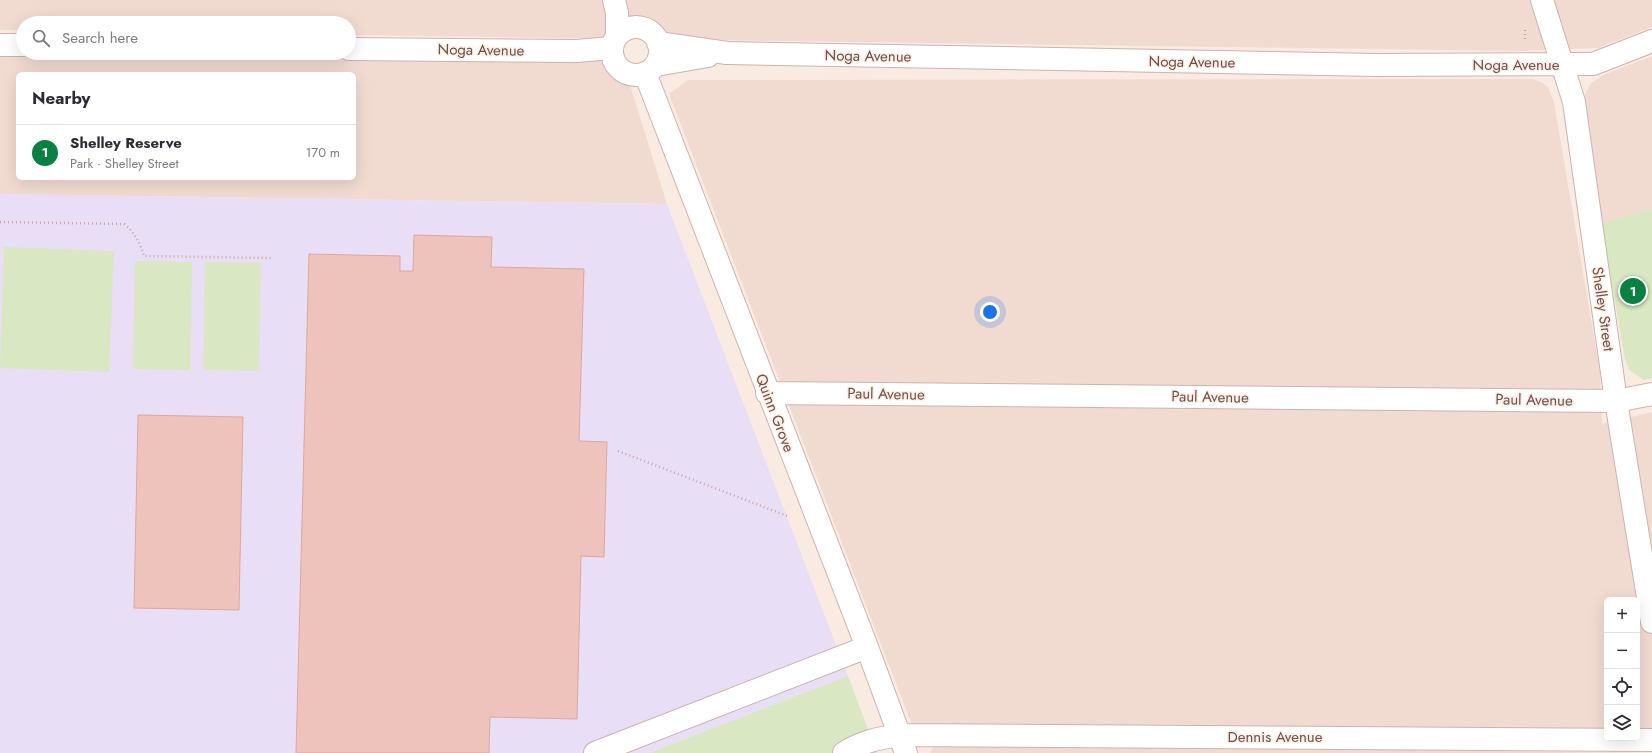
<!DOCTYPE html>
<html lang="en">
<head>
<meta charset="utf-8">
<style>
  :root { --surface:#fff; --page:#f2f2f3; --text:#2b2b33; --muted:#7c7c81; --line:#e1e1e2; --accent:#0b8043 }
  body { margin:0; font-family:Jost,sans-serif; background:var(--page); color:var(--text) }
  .controls { position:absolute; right:12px; bottom:12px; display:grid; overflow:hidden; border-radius:6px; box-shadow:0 4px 16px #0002 }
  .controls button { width:36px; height:36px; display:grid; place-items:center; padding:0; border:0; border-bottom:1px solid var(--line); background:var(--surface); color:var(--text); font:20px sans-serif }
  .you { position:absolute; left:990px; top:312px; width:14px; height:14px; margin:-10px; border:3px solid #fff; border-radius:50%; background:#1a73e8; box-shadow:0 0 0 6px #1a73e833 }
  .badge { display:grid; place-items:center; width:26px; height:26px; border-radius:50%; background:var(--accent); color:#fff; font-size:13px; font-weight:700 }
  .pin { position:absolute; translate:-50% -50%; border:2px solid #fff; box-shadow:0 1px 4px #0006 }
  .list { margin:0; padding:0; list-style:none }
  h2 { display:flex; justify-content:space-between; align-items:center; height:52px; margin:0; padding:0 16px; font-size:17px }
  h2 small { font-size:13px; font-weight:400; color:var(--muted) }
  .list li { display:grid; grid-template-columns:26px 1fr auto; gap:12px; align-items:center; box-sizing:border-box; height:56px; padding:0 16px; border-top:1px solid var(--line) }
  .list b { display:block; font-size:15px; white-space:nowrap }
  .list p { margin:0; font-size:13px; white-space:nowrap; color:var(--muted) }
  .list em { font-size:13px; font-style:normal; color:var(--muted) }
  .icon { flex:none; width:22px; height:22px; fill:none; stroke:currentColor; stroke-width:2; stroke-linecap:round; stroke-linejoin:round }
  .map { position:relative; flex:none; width:1652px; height:753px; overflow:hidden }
  .search { position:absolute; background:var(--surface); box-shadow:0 4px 16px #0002; left:16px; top:16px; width:340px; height:44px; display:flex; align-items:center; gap:10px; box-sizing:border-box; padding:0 14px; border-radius:22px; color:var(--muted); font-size:15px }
  .panel { position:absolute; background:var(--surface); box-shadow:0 4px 16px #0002; left:16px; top:72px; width:340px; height:108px; border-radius:6px }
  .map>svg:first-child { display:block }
  .residential { fill:#f1dbd1; fill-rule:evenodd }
  .education { fill:#e8dff6 }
  .green { fill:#d9e7c2 }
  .building { fill:#eec3bb; stroke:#dfa69d }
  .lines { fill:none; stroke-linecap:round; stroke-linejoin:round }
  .minor-casing { stroke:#cdb3ac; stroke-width:24 }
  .path { stroke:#d2a69f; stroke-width:2.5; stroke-dasharray:1 3; stroke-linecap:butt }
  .minor { stroke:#fff; stroke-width:22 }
  .labels { text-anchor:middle; stroke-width:3; stroke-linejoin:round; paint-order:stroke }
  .street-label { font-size:15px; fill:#704e4a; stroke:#fef0e7 }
</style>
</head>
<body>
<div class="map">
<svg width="1652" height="753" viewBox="0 0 1652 753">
  <rect width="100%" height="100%" fill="#faebe2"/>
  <path class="residential" d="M 0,0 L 1652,0 L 1652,27 L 1598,48 L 1517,51 L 349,35 L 349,23 L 23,23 L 23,30 L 0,30 Z
    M 0,53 L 611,60 L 620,82 L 631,88 L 667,204 L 0,194 ZM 18,74 L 354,74 L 354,178 L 18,178 Z
    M 1652,56 L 1652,209 L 1601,223 L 1584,111 L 1585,95 L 1590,84 L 1603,75 Z
    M 1533,79 L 1541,82 L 1548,87 L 1554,102 L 1600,372 L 1602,424 L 1652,412 L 1652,730 L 1637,730 L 1637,600 L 1607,600 L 1607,730 L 912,725 L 669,94 L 688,80 Z
    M 940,743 L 1636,753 L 930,753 L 934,746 Z"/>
  <path class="education" d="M 0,194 L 667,204 L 848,676 L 649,753 L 0,753 Z"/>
  <path class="green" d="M 1652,209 L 1652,378 L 1644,380 L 1629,370 L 1625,359 L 1601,223 Z
    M 4,247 L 114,251 L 109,372 L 0,368 Z
    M 135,261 L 192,262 L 190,370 L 133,369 Z
    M 205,262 L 261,263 L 259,371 L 203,370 Z
    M 848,676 L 877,753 L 649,753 Z"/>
  <path class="building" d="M 414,235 L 492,237 L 491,267 L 584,269 L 579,441 L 607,442 L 604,557 L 581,556 L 577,719 L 490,717 L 489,753 L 296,753 L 309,254 L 400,256 L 400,271 L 413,271 Z
    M 138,415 L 243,417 L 239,610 L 134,608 Z"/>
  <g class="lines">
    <g class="minor-casing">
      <path id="minor" d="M 614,0 L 617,13 L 617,36
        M 1542,0 L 1574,102 L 1616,401 L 1652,622
        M612 51a24 24 0 1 1 48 0a24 24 0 1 1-48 0Z
        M 658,43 L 727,53 L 1377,65 L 1563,64 L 1593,64 L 1652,41
        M 0,45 L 23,45
        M 349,49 L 576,51 L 612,48
        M 656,65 L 708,56
        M 645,73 L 867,647 L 906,753
        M 767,393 L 1616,401 L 1652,394
        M 595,753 L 867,647
        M 844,753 C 861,742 879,738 899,735 L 1652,740"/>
    </g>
    <path class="path" d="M 1525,30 L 1525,41
      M 0,222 L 124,224 C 135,233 140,243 144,256 L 271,258
      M 618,451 L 790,517"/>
    <use href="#minor" class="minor"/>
  </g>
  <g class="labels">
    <g class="street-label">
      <text transform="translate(481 50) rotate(1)" y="5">Noga Avenue</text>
      <text transform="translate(868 56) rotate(1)" y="5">Noga Avenue</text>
      <text transform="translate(1192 62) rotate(1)" y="5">Noga Avenue</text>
      <text x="1516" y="70">Noga Avenue</text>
      <text transform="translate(1603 309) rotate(82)" y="5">Shelley Street</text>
      <text transform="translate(886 394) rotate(1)" y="5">Paul Avenue</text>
      <text transform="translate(1210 397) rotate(1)" y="5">Paul Avenue</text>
      <text transform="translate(1534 400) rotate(1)" y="5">Paul Avenue</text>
      <text transform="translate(775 413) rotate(69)" y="5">Quinn Grove</text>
      <text x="1275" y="742">Dennis Avenue</text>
    </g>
  </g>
</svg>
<div class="controls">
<button>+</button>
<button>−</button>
<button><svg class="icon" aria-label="locate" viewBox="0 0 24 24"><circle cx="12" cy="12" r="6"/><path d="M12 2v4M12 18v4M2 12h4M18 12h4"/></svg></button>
<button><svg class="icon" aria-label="layers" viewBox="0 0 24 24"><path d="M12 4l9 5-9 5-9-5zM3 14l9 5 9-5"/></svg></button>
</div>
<div class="you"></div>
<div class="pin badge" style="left:1633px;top:291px">1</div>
<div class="search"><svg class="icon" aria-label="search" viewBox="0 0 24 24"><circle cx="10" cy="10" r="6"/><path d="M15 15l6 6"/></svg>Search here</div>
<section class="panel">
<h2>Nearby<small></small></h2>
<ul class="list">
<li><span class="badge">1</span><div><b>Shelley Reserve</b><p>Park · Shelley Street</p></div><em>170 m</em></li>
</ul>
</section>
</div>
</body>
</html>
